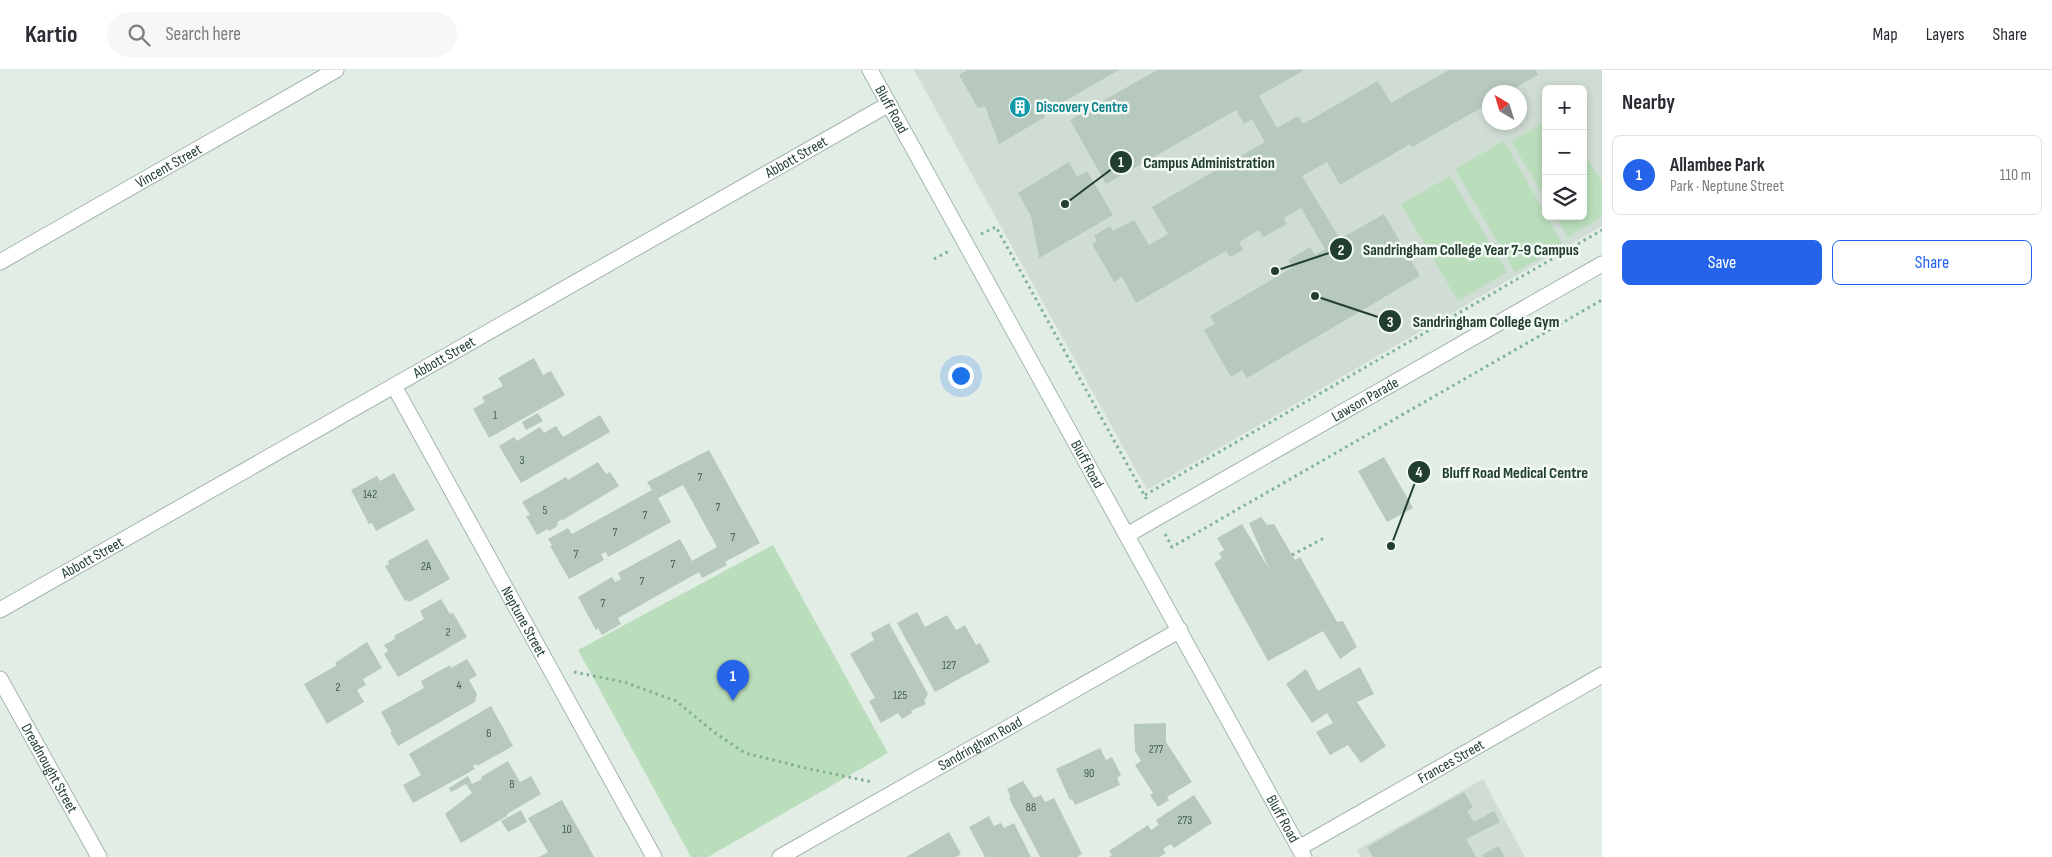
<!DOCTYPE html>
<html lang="en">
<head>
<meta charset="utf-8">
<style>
  :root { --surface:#fff; --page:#f7f7f7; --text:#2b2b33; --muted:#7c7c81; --line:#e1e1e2; --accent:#2563eb }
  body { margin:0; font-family:"Sofia Sans Condensed",sans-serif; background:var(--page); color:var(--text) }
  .controls { position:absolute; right:15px; top:15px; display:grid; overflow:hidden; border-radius:8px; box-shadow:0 2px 8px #0003 }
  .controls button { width:45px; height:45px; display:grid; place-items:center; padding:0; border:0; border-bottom:1px solid var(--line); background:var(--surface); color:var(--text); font:25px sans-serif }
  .compass { position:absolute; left:1482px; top:15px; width:45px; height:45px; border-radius:50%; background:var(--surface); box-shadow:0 2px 8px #0003; rotate:322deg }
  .you { position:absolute; left:960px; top:305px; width:18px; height:18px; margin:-12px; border:4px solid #fff; border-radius:50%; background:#1a73e8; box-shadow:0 0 0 8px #1a73e833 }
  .badge { display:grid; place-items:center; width:32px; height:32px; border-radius:50%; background:var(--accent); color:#fff; font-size:16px; font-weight:700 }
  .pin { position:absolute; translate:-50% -41px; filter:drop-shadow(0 1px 2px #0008) }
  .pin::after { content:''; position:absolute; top:26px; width:18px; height:15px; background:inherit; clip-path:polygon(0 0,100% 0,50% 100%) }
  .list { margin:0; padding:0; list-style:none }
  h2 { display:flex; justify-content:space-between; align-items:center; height:65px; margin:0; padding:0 20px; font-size:21px }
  h2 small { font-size:16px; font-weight:400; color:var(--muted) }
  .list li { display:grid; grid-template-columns:32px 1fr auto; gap:15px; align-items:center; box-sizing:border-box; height:80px; margin:0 10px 10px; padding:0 10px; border:1px solid var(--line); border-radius:8px }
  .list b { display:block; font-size:19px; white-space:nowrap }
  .list p { margin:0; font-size:16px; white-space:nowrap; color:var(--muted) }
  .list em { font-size:16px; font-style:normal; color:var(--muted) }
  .actions { display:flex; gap:10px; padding:15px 20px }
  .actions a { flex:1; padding:11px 0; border:1px solid var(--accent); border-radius:8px; text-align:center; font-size:18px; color:var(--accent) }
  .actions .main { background:var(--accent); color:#fff }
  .icon { flex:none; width:28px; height:28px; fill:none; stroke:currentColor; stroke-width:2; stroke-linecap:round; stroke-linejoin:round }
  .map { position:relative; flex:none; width:1602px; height:787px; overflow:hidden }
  header { display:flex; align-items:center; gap:30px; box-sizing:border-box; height:70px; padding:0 25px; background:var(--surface); border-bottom:1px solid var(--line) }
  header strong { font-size:24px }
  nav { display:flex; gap:28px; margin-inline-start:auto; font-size:18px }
  .search { width:350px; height:45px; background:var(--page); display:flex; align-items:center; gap:12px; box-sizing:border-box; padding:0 18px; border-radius:28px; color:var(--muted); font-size:19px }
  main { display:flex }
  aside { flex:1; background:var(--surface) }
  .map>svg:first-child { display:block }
  .built { fill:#d0ddd4; fill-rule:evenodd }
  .green { fill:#badebc }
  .building { fill:#b7c8be }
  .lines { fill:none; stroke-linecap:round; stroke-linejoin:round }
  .minor-casing { stroke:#a4b5ac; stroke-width:17 }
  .tertiary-casing { stroke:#a4b5ac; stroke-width:17 }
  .secondary-casing { stroke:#a0b9ab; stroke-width:17 }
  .path { stroke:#81b198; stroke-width:3; stroke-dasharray:2.5 4; stroke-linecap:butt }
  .minor { stroke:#fff; stroke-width:15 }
  .tertiary { stroke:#fff; stroke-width:15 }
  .secondary { stroke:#fff; stroke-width:15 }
  .labels { text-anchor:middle; stroke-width:5; stroke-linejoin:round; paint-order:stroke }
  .number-label { font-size:12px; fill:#466054 }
  .culture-label { font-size:15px; font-weight:bold; fill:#0d838f; stroke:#f3f9f4; text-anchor:start }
  .street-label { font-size:15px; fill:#213e30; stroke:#f3f9f4 }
  .leader { fill:none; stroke:#213e30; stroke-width:2 }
  .callout-dot { fill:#213e30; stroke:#f3f9f4; stroke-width:2 }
  .mark-label { font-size:15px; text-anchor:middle; font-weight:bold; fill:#fff }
  .callout-label { font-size:16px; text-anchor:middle; font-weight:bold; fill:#213e30; stroke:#f3f9f4; stroke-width:5; stroke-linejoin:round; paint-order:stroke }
</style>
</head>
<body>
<header>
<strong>Kartio</strong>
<div class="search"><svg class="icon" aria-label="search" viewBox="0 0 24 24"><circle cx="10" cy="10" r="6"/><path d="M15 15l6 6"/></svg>Search here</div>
<nav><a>Map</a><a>Layers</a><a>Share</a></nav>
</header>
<main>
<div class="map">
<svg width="1602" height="787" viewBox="0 0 1602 787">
  <rect width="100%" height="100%" fill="#e2ede6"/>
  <path class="built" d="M 914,0 L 1602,0 L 1602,156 L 1147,420 ZM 1546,19 L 1583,19 L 1583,146 L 1546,146 ZM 1490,22 L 1520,22 L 1520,52 L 1490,52 Z
    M 1483,709 L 1525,787 L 1361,787 L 1357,780 Z"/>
  <path class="green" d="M 1546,51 L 1546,130 L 1511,71 Z
    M 1504,71 L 1563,175 L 1515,202 L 1455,99 Z
    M 1583,81 L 1602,113 L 1602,147 L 1568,167 L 1555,146 L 1583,146 Z
    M 1450,106 L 1507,202 L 1458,231 L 1401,134 Z
    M 773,475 L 888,683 L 708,787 L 691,787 L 578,580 Z"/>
  <path class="building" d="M 967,0 L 1119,0 L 1044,43 L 1045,47 L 999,74 L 985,36 L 978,38 L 959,5 Z
    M 1157,0 L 1304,0 L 1259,26 L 1277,58 L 1298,46 L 1303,54 L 1378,11 L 1391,33 L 1449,0 L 1535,0 L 1538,5 L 1507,22 L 1490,22 L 1490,33 L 1412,77 L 1410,74 L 1340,115 L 1327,92 L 1302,106 L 1340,169 L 1384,144 L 1420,206 L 1247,308 L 1242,300 L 1231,307 L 1204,260 L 1215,254 L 1210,246 L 1293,197 L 1288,190 L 1310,177 L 1315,185 L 1325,179 L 1301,138 L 1284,148 L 1287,154 L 1263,167 L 1259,160 L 1239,172 L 1243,180 L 1230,187 L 1226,181 L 1136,233 L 1122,207 L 1114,212 L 1092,174 L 1097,171 L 1094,166 L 1110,156 L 1113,161 L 1134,150 L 1149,175 L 1168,164 L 1152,137 L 1265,72 L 1252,49 L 1244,54 L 1236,40 L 1106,114 L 1070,50 Z
    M 1069,92 L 1077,107 L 1087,101 L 1113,145 L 1039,188 L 1031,146 L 1018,123 Z
    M 534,288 L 543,305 L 551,301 L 565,325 L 489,368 L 473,339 L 485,332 L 482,327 L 503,316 L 498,308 Z
    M 538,343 L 543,351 L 526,360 L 522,352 Z
    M 600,345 L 610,362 L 521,413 L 499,376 L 514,367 L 517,371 L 540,357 L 544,363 L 556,356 L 563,367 Z
    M 709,380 L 760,473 L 725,492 L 727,495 L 702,508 L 699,502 L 618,548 L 621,554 L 602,565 L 598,558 L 596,560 L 578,527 L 612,507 L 615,512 L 621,509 L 618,503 L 680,469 L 692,491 L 717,477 L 692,431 L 683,415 L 658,428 L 671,452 L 608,487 L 606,482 L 601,484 L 604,490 L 569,509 L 550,476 L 552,475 L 548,469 L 568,458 L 572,464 L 621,437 L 652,420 L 647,412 Z
    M 1384,387 L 1413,438 L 1387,452 L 1358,401 Z
    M 598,392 L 606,404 L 610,402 L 619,416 L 563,450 L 562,449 L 557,452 L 558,454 L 556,457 L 549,461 L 548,459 L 537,465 L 526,446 L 530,445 L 522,432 L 566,407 L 568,410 Z
    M 394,403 L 415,440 L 376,461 L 372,453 L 369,454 L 351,420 L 377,406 L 380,411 Z
    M 1261,447 L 1267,455 L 1274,454 L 1295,490 L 1300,487 L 1337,552 L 1343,551 L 1357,577 L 1340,589 L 1323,561 L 1268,591 L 1214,493 L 1222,488 L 1219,483 L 1224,480 L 1217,468 L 1242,454 L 1269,499 L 1249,453 Z
    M 427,469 L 450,509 L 409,532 L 408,530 L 405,531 L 385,496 L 389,494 L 388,491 Z
    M 441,529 L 450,544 L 453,543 L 467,567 L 398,607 L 384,584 L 388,581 L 384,575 L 395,569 L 394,566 L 424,549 L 420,541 Z
    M 917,542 L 925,557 L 947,545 L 956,560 L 965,555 L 976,575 L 980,573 L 990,592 L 935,622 L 897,553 Z
    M 889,553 L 928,624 L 924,631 L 926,634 L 911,641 L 912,643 L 902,649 L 898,643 L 881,653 L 869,631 L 875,628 L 850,584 L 874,570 L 871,563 Z
    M 367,572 L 382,598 L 363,609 L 366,615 L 357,620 L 364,632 L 327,654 L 304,614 L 337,595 L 335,593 Z
    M 467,589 L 477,605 L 469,610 L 477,624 L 475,632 L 398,676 L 390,662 L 392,662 L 381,642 L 424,618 L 421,611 L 450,595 L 451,598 Z
    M 1360,597 L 1374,624 L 1357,632 L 1386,676 L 1361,693 L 1348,675 L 1330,685 L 1316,662 L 1333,653 L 1327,643 L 1312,653 L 1286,614 L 1306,599 L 1318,621 Z
    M 491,636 L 513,676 L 477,696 L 476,694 L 473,696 L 475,699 L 413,733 L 403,715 L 421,705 L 409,684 Z
    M 1166,653 L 1166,672 L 1192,712 L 1167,727 L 1169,730 L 1158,737 L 1150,725 L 1153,723 L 1135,695 L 1141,691 L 1135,681 L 1134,654 Z
    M 1100,678 L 1106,690 L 1112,687 L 1121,705 L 1117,708 L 1120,715 L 1075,735 L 1072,729 L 1070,730 L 1056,699 Z
    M 508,691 L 520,712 L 531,706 L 541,724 L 507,744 L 507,746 L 461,773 L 445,744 L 472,723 L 466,714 L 451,722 L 449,718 L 468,706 L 472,714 L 482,709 L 481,707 Z
    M 1023,711 L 1034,728 L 1041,725 L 1045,732 L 1054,728 L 1082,784 L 1077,787 L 1040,787 L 1009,728 L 1011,727 L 1007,719 Z
    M 1464,722 L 1473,737 L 1467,741 L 1474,752 L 1494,741 L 1500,752 L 1466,769 L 1476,787 L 1373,787 L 1367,777 Z
    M 1194,725 L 1212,753 L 1174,778 L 1171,774 L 1163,779 L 1166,783 L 1159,787 L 1109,787 L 1112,785 L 1109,781 L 1148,755 L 1151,760 L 1159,755 L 1156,750 Z
    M 562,730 L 588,776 L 594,787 L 539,787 L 548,782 L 528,748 Z
    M 521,740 L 527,752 L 508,762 L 501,751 Z
    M 989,746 L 994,756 L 1001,753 L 1004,758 L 1014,753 L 1031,787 L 985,787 L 969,757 Z
    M 949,762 L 961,784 L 956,787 L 906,787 Z
    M 1498,776 L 1505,787 L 1483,787 L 1482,785 Z"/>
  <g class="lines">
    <g class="minor-casing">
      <g id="minor">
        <path id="s1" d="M 0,192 L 336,0"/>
        <path id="s2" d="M 394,316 L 654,787"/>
        <path id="s3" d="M 1127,465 L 1602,194"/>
        <path id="s4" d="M 0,609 L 99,787"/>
        <path id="s5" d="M 1299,778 L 1602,605"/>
        <path id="s6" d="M 780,787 L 1180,560"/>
      </g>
    </g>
    <g class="tertiary-casing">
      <g id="tertiary">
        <path id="s7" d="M 0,540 L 889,34"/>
      </g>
    </g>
    <g class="secondary-casing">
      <g id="secondary">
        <path id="s8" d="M 870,0 L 1304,787"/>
      </g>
    </g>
    <path class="path" d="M 981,164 L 996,157 L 1148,432
      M 934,189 L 949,181
      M 1145,425 L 1602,160
      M 1165,464 L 1172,477 L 1602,230
      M 1292,485 L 1326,467
      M 574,602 L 624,612 L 676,631 L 715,663 L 745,683 L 801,697 L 872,712"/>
    <use href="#minor" class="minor"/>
    <use href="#tertiary" class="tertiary"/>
    <use href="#secondary" class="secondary"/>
  </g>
  <defs>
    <g id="building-disc" transform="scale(1.125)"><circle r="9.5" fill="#0f9aa8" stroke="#f3f9f4"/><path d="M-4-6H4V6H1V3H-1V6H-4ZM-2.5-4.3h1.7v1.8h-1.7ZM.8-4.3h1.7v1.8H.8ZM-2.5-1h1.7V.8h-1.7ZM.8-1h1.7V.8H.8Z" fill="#fff"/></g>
  </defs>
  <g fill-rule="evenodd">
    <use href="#building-disc" x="1020" y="37"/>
  </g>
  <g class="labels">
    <g class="number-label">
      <text x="495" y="349">1</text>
      <text x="522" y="394">3</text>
      <text x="700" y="411">7</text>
      <text x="370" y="428">142</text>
      <text x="718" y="441">7</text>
      <text x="545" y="444">5</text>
      <text x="645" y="449">7</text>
      <text x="615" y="466">7</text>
      <text x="733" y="471">7</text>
      <text x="576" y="488">7</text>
      <text x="673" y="498">7</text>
      <text x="426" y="500">2A</text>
      <text x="642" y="515">7</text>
      <text x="603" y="537">7</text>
      <text x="448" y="566">2</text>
      <text x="949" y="599">127</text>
      <text x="459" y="619">4</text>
      <text x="338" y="621">2</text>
      <text x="900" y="629">125</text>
      <text x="489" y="667">6</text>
      <text x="1156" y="683">277</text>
      <text x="1089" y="707">90</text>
      <text x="512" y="718">8</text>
      <text x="1031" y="741">88</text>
      <text x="1185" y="754">273</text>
      <text x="567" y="763">10</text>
    </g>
    <g class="culture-label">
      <text x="1036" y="42">Discovery Centre</text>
    </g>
    <g class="street-label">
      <text dy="5" stroke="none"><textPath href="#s8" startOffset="45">Bluff Road</textPath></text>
      <text dy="5" stroke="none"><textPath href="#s7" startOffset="916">Abbott Street</textPath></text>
      <text dy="5" stroke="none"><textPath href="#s1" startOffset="194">Vincent Street</textPath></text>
      <text dy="5" stroke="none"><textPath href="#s7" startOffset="511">Abbott Street</textPath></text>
      <text dy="5" stroke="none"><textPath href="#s3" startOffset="274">Lawson Parade</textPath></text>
      <text dy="5" stroke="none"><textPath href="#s8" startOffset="450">Bluff Road</textPath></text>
      <text dy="5" stroke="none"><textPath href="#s7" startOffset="106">Abbott Street</textPath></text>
      <text dy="5" stroke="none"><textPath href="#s2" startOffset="269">Neptune Street</textPath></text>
      <text dy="5" stroke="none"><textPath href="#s6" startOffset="230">Sandringham Road</textPath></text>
      <text dy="5" stroke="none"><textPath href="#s5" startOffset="175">Frances Street</textPath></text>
      <text dy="5" stroke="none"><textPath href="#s4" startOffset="102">Dreadnought Street</textPath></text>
      <text dy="5" stroke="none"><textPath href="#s8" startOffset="855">Bluff Road</textPath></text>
    </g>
  </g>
  <path class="leader" d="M1065 134L1121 92M1275 201L1341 179M1315 226L1390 251M1391 476L1419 402"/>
  <g class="callout-dot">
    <circle cx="1065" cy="134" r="5"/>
    <circle cx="1275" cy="201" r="5"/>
    <circle cx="1315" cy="226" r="5"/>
    <circle cx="1391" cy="476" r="5"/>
    <circle cx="1121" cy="92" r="12"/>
    <circle cx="1341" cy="179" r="12"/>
    <circle cx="1390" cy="251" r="12"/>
    <circle cx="1419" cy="402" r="12"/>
  </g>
  <g class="mark-label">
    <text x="1121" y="97">1</text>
    <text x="1341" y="185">2</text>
    <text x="1390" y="257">3</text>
    <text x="1419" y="407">4</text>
  </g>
  <g class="callout-label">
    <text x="1209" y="98">Campus Administration</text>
    <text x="1471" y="185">Sandringham College Year 7-9 Campus</text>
    <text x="1486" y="257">Sandringham College Gym</text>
    <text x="1515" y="408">Bluff Road Medical Centre</text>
  </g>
</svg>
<div class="controls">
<button>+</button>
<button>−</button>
<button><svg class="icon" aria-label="layers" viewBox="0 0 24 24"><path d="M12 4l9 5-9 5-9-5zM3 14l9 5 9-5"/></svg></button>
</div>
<svg class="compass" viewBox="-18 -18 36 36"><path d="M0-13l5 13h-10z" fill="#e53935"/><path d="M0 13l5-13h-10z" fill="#7c7c81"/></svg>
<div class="you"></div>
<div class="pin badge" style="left:733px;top:631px">1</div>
</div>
<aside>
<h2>Nearby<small></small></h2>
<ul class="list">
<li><span class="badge">1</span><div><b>Allambee Park</b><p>Park · Neptune Street</p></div><em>110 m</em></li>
</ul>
<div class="actions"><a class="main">Save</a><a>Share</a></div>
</aside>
</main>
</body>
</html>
